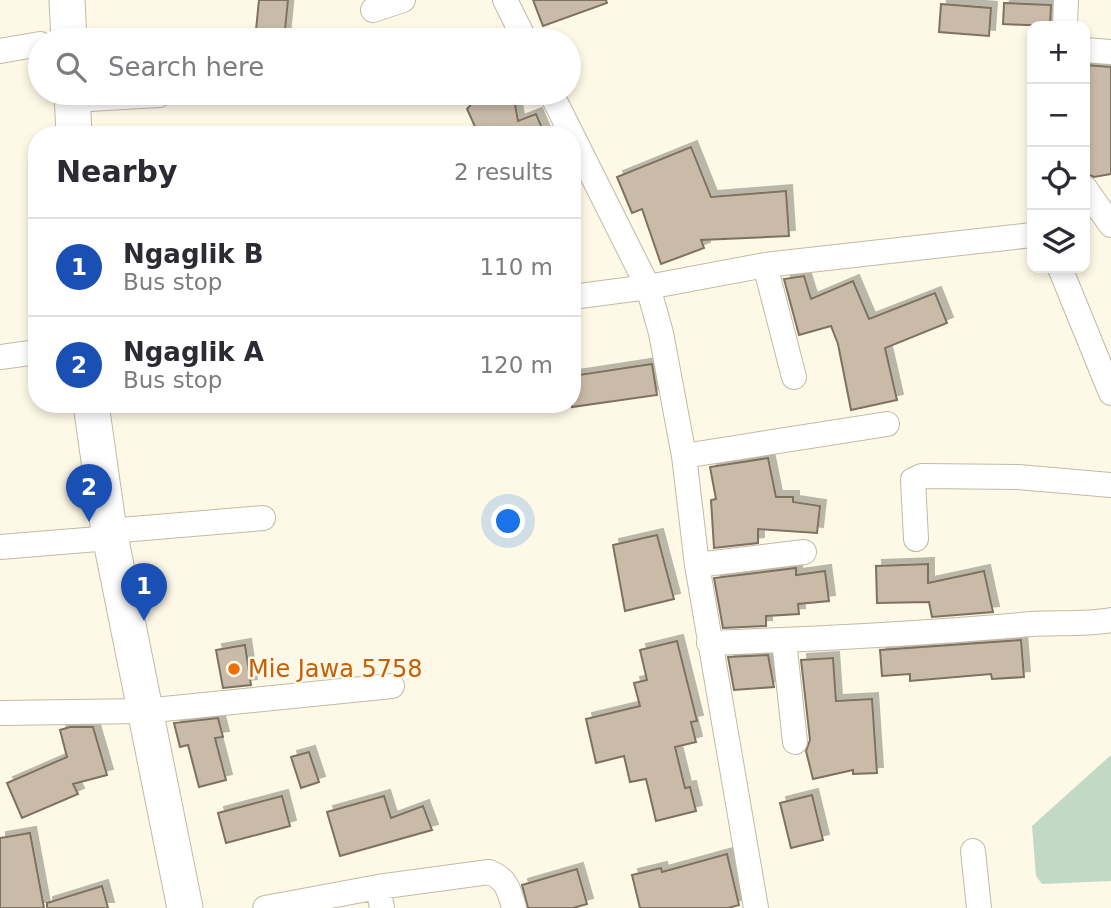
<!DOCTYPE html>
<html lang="en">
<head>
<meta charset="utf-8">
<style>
  :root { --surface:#fff; --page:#f2f2f3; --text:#2b2b33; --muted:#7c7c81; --line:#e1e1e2; --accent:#db2777 }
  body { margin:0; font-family:"DejaVu Sans",sans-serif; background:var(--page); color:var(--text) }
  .controls { position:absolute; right:21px; top:21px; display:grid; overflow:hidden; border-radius:14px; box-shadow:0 4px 10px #0003 }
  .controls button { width:63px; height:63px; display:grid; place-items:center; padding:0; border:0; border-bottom:2px solid var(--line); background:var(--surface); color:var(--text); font:35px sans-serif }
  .you { position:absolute; left:509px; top:522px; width:24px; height:24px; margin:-18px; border:5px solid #fff; border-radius:50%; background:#1a73e8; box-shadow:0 0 0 10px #1a73e833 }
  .badge { display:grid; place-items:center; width:46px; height:46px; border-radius:50%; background:var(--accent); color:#fff; font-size:23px; font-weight:700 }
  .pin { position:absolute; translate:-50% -58px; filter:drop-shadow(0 2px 4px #0008) }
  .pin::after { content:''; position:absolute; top:37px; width:24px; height:21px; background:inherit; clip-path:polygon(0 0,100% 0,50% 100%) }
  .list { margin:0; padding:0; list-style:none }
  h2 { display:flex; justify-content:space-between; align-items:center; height:91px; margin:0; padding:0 28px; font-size:30px }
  h2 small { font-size:23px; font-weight:400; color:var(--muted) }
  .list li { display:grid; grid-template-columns:46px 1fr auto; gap:21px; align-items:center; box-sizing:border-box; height:98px; padding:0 28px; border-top:2px solid var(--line) }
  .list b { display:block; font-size:26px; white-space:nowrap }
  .list p { margin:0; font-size:23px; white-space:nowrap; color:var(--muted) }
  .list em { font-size:23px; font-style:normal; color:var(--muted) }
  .icon { flex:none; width:38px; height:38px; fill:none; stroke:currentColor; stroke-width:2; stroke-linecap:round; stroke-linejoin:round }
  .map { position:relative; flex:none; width:1111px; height:908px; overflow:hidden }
  .search { position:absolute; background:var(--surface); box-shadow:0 4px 10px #0003; left:28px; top:28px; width:553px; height:77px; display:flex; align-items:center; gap:18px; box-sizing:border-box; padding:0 24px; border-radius:38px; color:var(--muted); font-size:26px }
  .panel { position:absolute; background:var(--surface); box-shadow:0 4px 10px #0003; left:28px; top:126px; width:553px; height:287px; border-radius:28px }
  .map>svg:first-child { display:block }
  .green { fill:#c2d9c3 }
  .building { fill:#cabba9; stroke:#7e7160; stroke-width:2; filter:url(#shadow) }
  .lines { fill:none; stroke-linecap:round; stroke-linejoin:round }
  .street-casing { stroke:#c1baa5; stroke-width:26 }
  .secondary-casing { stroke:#c1baa5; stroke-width:37 }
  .street { stroke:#fff; stroke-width:24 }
  .secondary { stroke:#fff; stroke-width:35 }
  .food-dot { fill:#e8710a; stroke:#fef9e7; stroke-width:2.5 }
  .labels { text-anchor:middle; stroke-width:5; stroke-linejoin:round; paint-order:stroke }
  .food-label { font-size:24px; fill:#c56008; stroke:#fef9e7; text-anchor:start }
</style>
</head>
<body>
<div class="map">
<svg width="1111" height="908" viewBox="0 0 1111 908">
  <defs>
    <filter id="shadow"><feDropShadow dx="6" dy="-6" stdDeviation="0" flood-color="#0004"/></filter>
  </defs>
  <rect width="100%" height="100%" fill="#fef9e7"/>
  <path class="green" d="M 1111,755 L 1111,881 L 1042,884 L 1036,876 L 1032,826 Z"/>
  <path class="building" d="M 259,0 L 288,0 L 284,40 L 255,40 Z
    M 533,0 L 606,0 L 607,3 L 543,26 Z
    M 1004,3 L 1051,5 L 1050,26 L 1003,24 Z
    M 941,4 L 991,8 L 989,36 L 939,32 Z
    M 1085,65 L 1111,67 L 1111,174 L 1094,177 L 1085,173 Z
    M 481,93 L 513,93 L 518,121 L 536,114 L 545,135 L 486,135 L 490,132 L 488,127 L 477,131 L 467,109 Z
    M 691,147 L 711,197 L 786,191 L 789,236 L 701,240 L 704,248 L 661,264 L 642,209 L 632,213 L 617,177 Z
    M 804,276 L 811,299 L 853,281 L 869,319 L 935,293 L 947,323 L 885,348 L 897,400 L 851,410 L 838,344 L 831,326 L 799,335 L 784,279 Z
    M 652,364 L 657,395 L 572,407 L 572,376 Z
    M 768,458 L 776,497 L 793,497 L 793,502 L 820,506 L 817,533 L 758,529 L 758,543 L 714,548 L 711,500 L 716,499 L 710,467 Z
    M 657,535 L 674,599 L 625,611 L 613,545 Z
    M 928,564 L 928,583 L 984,571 L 993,612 L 932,617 L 929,602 L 877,603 L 876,566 Z
    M 796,568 L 796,575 L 825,571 L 829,601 L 798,604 L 799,614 L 766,616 L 766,626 L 723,628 L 714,578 Z
    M 1021,640 L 1024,677 L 992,679 L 991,674 L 910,681 L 910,674 L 882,676 L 880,650 Z
    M 677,641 L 697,721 L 691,722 L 696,742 L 675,747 L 685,788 L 690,787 L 696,811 L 656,821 L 646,779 L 630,782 L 624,756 L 596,763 L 586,719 L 640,706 L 634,683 L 647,680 L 640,650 Z
    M 245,645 L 251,685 L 223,688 L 216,650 Z
    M 768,655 L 774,687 L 734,690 L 728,657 Z
    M 833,658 L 836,701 L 872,699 L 877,773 L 853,774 L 853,770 L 813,779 L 806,751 L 810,740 L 801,660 Z
    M 218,718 L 223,737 L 215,738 L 226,780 L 199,787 L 188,745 L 180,747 L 174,723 Z
    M 70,727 L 93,727 L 107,775 L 73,784 L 78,794 L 22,818 L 7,783 L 67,757 L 60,730 Z
    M 309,752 L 319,782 L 301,788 L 291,757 Z
    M 812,795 L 823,840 L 791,848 L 780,803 Z
    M 282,796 L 290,826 L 226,843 L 218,813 Z
    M 384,796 L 391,818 L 423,806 L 432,830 L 340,856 L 327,812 Z
    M 30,833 L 44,908 L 0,908 L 0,838 Z
    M 727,854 L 739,905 L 728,908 L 640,908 L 632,875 L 661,868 L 662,872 Z
    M 577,869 L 587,904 L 573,908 L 528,908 L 522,885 Z
    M 102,886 L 108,908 L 47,908 L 47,903 Z"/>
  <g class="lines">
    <g class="street-casing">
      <path id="street" d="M 505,0 L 525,40
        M 373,10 L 403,0
        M 1065,26 L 1066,0
        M 1085,50 L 1111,52
        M 0,51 L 40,44
        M 551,93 L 648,287 L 661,333 L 684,456 L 697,565 L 756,908
        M 72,100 L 159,95
        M 1085,188 L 1111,225
        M 765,265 L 794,377
        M 1060,268 L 1111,393
        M 572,297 L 648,287 L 765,265 L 1032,235
        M 0,357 L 37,352
        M 684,456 L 887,424
        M 109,531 L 263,518
        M 916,539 L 913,480 L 922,476 L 1018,477 L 1111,485
        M 0,547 L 110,538
        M 697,565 L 804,552
        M 784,640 L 795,742
        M 709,643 C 813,639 917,634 1020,625 C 1051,622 1081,625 1111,620
        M 0,713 L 144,711 L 392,686
        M 973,851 L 979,908
        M 378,887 L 382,908
        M 265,908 L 378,887 L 489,872 C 507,879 509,890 514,908"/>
    </g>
    <g class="secondary-casing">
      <path id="secondary" d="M 67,0 L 69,40
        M 72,93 L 74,135
        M 91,404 L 109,531 L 185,908"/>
    </g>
    <use href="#street" class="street"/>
    <use href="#secondary" class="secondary"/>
  </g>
  <circle class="food-dot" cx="234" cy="669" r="7"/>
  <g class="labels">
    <g class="food-label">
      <text x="248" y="677">Mie Jawa 5758</text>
    </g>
  </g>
</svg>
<div class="controls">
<button>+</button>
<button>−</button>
<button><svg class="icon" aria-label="locate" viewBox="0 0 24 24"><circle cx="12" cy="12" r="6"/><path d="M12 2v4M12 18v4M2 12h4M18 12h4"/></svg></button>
<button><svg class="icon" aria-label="layers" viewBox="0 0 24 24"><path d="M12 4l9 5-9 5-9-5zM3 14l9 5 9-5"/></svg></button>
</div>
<div class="you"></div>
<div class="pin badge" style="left:144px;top:621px;background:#1a4fb4">1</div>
<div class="pin badge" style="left:89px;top:522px;background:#1a4fb4">2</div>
<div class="search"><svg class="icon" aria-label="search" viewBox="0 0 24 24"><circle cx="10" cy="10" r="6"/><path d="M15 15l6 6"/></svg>Search here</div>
<section class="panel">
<h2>Nearby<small>2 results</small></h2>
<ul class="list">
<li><span class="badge" style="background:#1a4fb4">1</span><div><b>Ngaglik B</b><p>Bus stop</p></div><em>110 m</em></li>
<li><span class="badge" style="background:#1a4fb4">2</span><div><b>Ngaglik A</b><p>Bus stop</p></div><em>120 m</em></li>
</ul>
</section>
</div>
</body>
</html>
